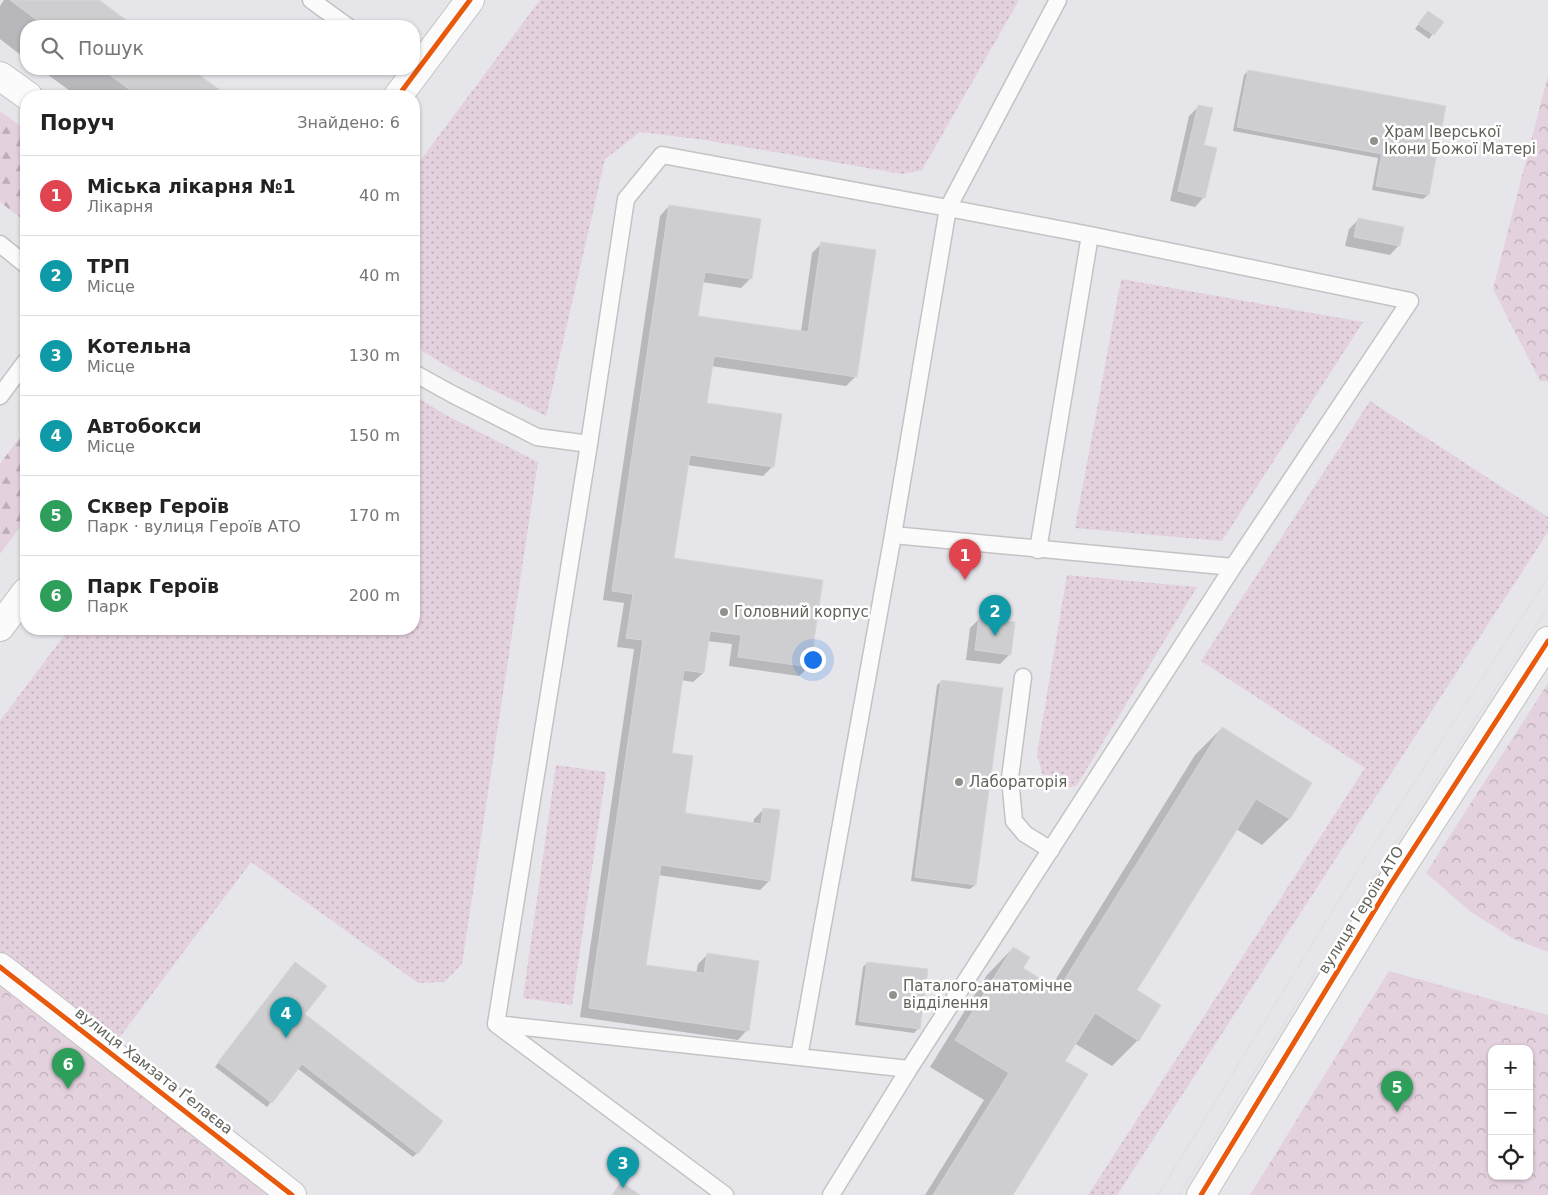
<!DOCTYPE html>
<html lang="uk">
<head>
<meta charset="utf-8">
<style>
  :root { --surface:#fff; --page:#f6f6f6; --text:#222; --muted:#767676; --line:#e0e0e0; --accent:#90908d }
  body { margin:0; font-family:"DejaVu Sans",sans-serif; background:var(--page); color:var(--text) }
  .controls { position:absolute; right:15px; bottom:15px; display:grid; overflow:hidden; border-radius:10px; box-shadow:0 1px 4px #0004 }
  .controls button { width:45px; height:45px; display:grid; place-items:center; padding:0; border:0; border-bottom:1px solid var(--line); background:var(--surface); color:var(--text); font:25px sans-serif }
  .you { position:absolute; left:812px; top:659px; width:18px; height:18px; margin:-12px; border:4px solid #fff; border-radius:50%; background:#1a73e8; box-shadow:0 0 0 8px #1a73e833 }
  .badge { display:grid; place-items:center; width:32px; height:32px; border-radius:50%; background:var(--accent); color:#fff; font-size:16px; font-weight:700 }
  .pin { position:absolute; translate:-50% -41px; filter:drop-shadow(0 1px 2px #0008) }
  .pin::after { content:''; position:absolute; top:26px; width:18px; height:15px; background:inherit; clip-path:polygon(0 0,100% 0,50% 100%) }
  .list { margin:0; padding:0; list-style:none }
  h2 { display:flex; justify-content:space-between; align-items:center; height:65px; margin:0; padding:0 20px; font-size:21px }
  h2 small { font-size:16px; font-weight:400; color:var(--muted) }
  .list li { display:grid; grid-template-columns:32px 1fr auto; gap:15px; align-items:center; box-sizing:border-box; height:80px; padding:0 20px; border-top:1px solid var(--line) }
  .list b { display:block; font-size:19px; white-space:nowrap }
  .list p { margin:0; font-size:16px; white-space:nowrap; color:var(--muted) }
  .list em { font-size:16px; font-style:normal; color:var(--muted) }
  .icon { flex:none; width:28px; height:28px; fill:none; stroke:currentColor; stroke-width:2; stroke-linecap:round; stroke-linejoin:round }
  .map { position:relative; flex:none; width:1548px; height:1195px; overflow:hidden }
  .search { position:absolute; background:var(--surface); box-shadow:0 1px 4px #0004; left:20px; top:20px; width:400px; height:55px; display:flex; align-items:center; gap:12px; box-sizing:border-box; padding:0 18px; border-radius:20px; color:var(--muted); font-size:19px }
  .panel { position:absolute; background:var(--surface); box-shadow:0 1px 4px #0004; left:20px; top:90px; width:400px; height:545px; border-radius:20px }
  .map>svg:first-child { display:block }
  .grass { fill:url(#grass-dots) }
  .forest { fill:url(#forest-firs) }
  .park { fill:url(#park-crowns); fill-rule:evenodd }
  .shadow { fill:#0003 }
  .building { fill:#ceced1; stroke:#d5d4d9 }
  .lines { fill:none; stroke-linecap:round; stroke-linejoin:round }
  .lane-casing { stroke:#c4c3c3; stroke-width:19 }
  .street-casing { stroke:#c4c3c3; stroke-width:30 }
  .secondary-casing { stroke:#c3c3c2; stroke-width:30 }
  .lane { stroke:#fbfbfc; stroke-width:16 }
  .street { stroke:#fbfbfc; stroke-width:28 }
  .secondary { stroke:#fbfbfc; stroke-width:28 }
  .tram { stroke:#dedede; stroke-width:1 }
  .cycleway-casing { stroke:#fff; stroke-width:8 }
  .cycleway { stroke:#e8590c; stroke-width:5 }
  .poi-dot { fill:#90908d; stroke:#fff; stroke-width:2 }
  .labels { text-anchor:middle; stroke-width:5; stroke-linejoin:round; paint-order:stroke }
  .poi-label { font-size:15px; fill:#62625b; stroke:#fff; text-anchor:start }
  .street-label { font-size:15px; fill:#62625b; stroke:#fff }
</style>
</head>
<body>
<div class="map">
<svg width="1548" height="1195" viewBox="0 0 1548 1195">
  <defs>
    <pattern id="grass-dots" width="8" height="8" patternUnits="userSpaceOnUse" patternTransform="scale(1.25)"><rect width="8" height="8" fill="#e4d1de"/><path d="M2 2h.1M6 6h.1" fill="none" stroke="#bcadb7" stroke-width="1.8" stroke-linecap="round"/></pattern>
    <pattern id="forest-firs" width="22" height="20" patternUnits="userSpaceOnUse" patternTransform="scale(1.25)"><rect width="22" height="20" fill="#e4d1de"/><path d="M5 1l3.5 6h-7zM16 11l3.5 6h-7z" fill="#bcadb7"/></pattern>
    <pattern id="park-crowns" width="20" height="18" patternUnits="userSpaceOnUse" patternTransform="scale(1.25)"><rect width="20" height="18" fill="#e4d1de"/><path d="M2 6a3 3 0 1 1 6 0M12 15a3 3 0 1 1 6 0" fill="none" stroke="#bcadb7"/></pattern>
  </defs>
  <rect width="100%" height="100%" fill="#e6e5ea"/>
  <path class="grass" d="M 540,0 L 1019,0 L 922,170 L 902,174 L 705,140 L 640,132 L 605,159 L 546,416 L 460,374 L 414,346 L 414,169 Z
    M 1121,279 L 1363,322 L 1222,541 L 1075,528 Z
    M 414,395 L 444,414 L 538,462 L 462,964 L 444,982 L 418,983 L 251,862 L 116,1042 L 0,954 L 0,721 L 69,629 L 414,629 Z
    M 1370,401 L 1548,517 L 1548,532 L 1117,1195 L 1088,1195 L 1365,768 L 1201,661 Z
    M 1067,575 L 1197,587 L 1077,785 L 1068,788 L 1055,784 L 1042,773 L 1037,754 Z
    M 556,765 L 606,772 L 572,1005 L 523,998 Z"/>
  <path class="forest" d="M 0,111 L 26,130 L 26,222 L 0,202 Z
    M 26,429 L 26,519 L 0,554 L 0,464 Z"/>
  <path class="park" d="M 1548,75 L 1548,381 L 1540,381 L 1493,289 Z
    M 1548,683 L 1548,952 L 1514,939 L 1471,912 L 1426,873 Z
    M 1389,971 L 1548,1015 L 1548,1195 L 1250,1195 ZM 1492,1049 L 1529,1049 L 1529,1176 L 1492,1176 Z
    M 0,983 L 271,1195 L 0,1195 Z"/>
  <path class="shadow" d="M 4,0 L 97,0 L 132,26 L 26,26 L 26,59 L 0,39 L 0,6 Z
    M 1424,17 L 1442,22 L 1429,39 L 1415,29 Z
    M 40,69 L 189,69 L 225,96 L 77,96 Z
    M 1248,71 L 1444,107 L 1428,195 L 1423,199 L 1372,190 L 1378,158 L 1233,131 L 1244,75 Z
    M 1199,106 L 1202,146 L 1204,197 L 1195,207 L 1170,201 L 1189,116 Z
    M 669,206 L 751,278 L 741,288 L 702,282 L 697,317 L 801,332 L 812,253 L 822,243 L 856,376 L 846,386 L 711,366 L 706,404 L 773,466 L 763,476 L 687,465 L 673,559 L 809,667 L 799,676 L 729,666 L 732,644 L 707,641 L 703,673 L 693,682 L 681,680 L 671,754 L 683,814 L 753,824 L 754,819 L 764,809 L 769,881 L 760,890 L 658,875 L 645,966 L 696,974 L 698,964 L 707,955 L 747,1030 L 738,1040 L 580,1017 L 634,649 L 617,647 L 624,603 L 603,600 L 660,216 Z
    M 1358,220 L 1399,245 L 1390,255 L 1345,246 L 1349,229 Z
    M 980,618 L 1010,654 L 1000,664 L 966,660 L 970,628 Z
    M 942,681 L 975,885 L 970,889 L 911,881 L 937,685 Z
    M 1222,728 L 1310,783 L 1289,819 L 1262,845 L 1236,829 L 1136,990 L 1138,1040 L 1112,1066 L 1074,1043 L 1063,1061 L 1011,1195 L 925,1195 L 984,1100 L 930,1067 L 987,975 L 1013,948 L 1021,969 L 1051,987 L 1195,755 Z
    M 867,963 L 918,1029 L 914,1033 L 855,1025 L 863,967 Z
    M 291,968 L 303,1014 L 417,1153 L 413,1157 L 297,1068 L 267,1107 L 215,1067 Z"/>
  <path class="building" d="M 10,0 L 99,0 L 134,26 L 45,26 Z
    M 1428,11 L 1444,22 L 1434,35 L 1418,24 Z
    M 102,69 L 191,69 L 228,96 L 138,96 Z
    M 1248,70 L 1446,106 L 1429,195 L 1376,186 L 1382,154 L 1237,127 Z
    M 1198,105 L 1213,108 L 1204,145 L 1217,148 L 1205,198 L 1178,191 Z
    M 669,205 L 761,219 L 752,279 L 705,272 L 698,316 L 808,332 L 821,242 L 876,250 L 857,377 L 714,356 L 707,403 L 782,414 L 774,467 L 690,455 L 674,558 L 823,580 L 810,667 L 738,657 L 741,635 L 710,631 L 704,673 L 684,670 L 672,753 L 693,756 L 685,813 L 761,824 L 763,808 L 780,810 L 770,881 L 661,865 L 646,965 L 704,973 L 707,953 L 759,961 L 749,1031 L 589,1008 L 643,640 L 626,638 L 633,594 L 612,591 Z
    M 1358,218 L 1404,227 L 1400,246 L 1354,237 Z
    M 979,617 L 1015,622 L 1011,655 L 975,650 Z
    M 941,680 L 1003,688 L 976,885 L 915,877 Z
    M 1222,727 L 1312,783 L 1290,819 L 1256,799 L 1137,990 L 1161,1005 L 1139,1041 L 1095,1013 L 1065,1061 L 1088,1074 L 1013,1195 L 933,1195 L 1009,1073 L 955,1040 L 1013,947 L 1030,957 L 1023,968 L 1058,990 Z
    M 295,962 L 327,986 L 305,1014 L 443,1121 L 418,1154 L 302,1064 L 272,1103 L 218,1062 Z
    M 867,962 L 928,969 L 920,1029 L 859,1021 Z
    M 621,1182 L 640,1195 L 612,1195 Z"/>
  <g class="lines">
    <g class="lane-casing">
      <path id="lane" d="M 311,0 L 347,26
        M 0,244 L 26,265
        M 414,373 L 452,394 L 537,437 L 589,444
        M 0,396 L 26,361
        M 893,535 L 1233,567
        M 1038,550 L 1090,235
        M 1023,677 L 1010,778 L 1014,821 L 1025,834 L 1051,850
        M 496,1024 L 589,444 L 626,199 L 662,155 L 948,208 L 1058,0
        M 496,1024 L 909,1069 L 831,1195
        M 496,1024 L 725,1195
        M 799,1057 L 893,535 L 948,208 L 1090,235 L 1410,301 L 1233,567 L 909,1069"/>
    </g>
    <g class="street-casing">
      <path id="street" d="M 0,76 L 28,96
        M 0,967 L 292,1195"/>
    </g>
    <g class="secondary-casing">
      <path id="secondary" d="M 398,96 L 470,0
        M 0,627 L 26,592
        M 1201,1195 L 1390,885 L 1548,641"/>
    </g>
    <use href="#lane" class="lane"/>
    <use href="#street" class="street"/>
    <use href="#secondary" class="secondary"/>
    <path class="tram" d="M 1158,1195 L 1360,866 L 1548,577
      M 1179,1195 L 1375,875 L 1548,607"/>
    <g class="cycleway-casing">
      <path id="cycleway" d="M 398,96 L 470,0
        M 0,967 L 292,1195
        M 1201,1195 L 1390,885 L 1548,641"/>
    </g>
    <use href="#cycleway" class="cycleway"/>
  </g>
  <g class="poi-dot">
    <circle cx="1374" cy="141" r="5"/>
    <circle cx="724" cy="612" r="5"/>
    <circle cx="959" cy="782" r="5"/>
    <circle cx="893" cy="995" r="5"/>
  </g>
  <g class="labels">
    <g class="poi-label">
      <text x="1384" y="137">Храм Іверської<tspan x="1384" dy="17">Ікони Божої Матері</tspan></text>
      <text x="734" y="617">Головний корпус</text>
      <text x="969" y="787">Лабораторія</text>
      <text x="903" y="991">Паталого-анатомічне<tspan x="903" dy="17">відділення</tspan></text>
    </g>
    <g class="street-label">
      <text transform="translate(1361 910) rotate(-58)" y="5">вулиця Героїв АТО</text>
      <text transform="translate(154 1071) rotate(38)" y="5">вулиця Хамзата Ґелаєва</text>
    </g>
  </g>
</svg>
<div class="controls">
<button>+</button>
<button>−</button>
<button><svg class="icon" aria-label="locate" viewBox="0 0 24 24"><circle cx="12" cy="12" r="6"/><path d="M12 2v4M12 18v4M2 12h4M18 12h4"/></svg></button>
</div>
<div class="you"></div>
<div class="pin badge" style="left:965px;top:580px;background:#e0444e">1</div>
<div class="pin badge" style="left:995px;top:636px;background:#0f9aa8">2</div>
<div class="pin badge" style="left:623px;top:1188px;background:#0f9aa8">3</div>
<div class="pin badge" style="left:286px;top:1038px;background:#0f9aa8">4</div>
<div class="pin badge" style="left:1397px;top:1112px;background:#2e9e5b">5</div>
<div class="pin badge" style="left:68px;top:1089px;background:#2e9e5b">6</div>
<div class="search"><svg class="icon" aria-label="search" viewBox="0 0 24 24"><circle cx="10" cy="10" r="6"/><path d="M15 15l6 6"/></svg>Пошук</div>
<section class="panel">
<h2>Поруч<small>Знайдено: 6</small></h2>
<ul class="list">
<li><span class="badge" style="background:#e0444e">1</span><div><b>Міська лікарня №1</b><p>Лікарня</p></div><em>40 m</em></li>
<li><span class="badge" style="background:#0f9aa8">2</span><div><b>ТРП</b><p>Місце</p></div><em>40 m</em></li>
<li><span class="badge" style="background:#0f9aa8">3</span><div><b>Котельна</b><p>Місце</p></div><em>130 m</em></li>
<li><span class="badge" style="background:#0f9aa8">4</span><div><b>Автобокси</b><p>Місце</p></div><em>150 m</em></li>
<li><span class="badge" style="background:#2e9e5b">5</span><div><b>Сквер Героїв</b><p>Парк · вулиця Героїв АТО</p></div><em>170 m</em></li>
<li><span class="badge" style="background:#2e9e5b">6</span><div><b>Парк Героїв</b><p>Парк</p></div><em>200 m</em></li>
</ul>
</section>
</div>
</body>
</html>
